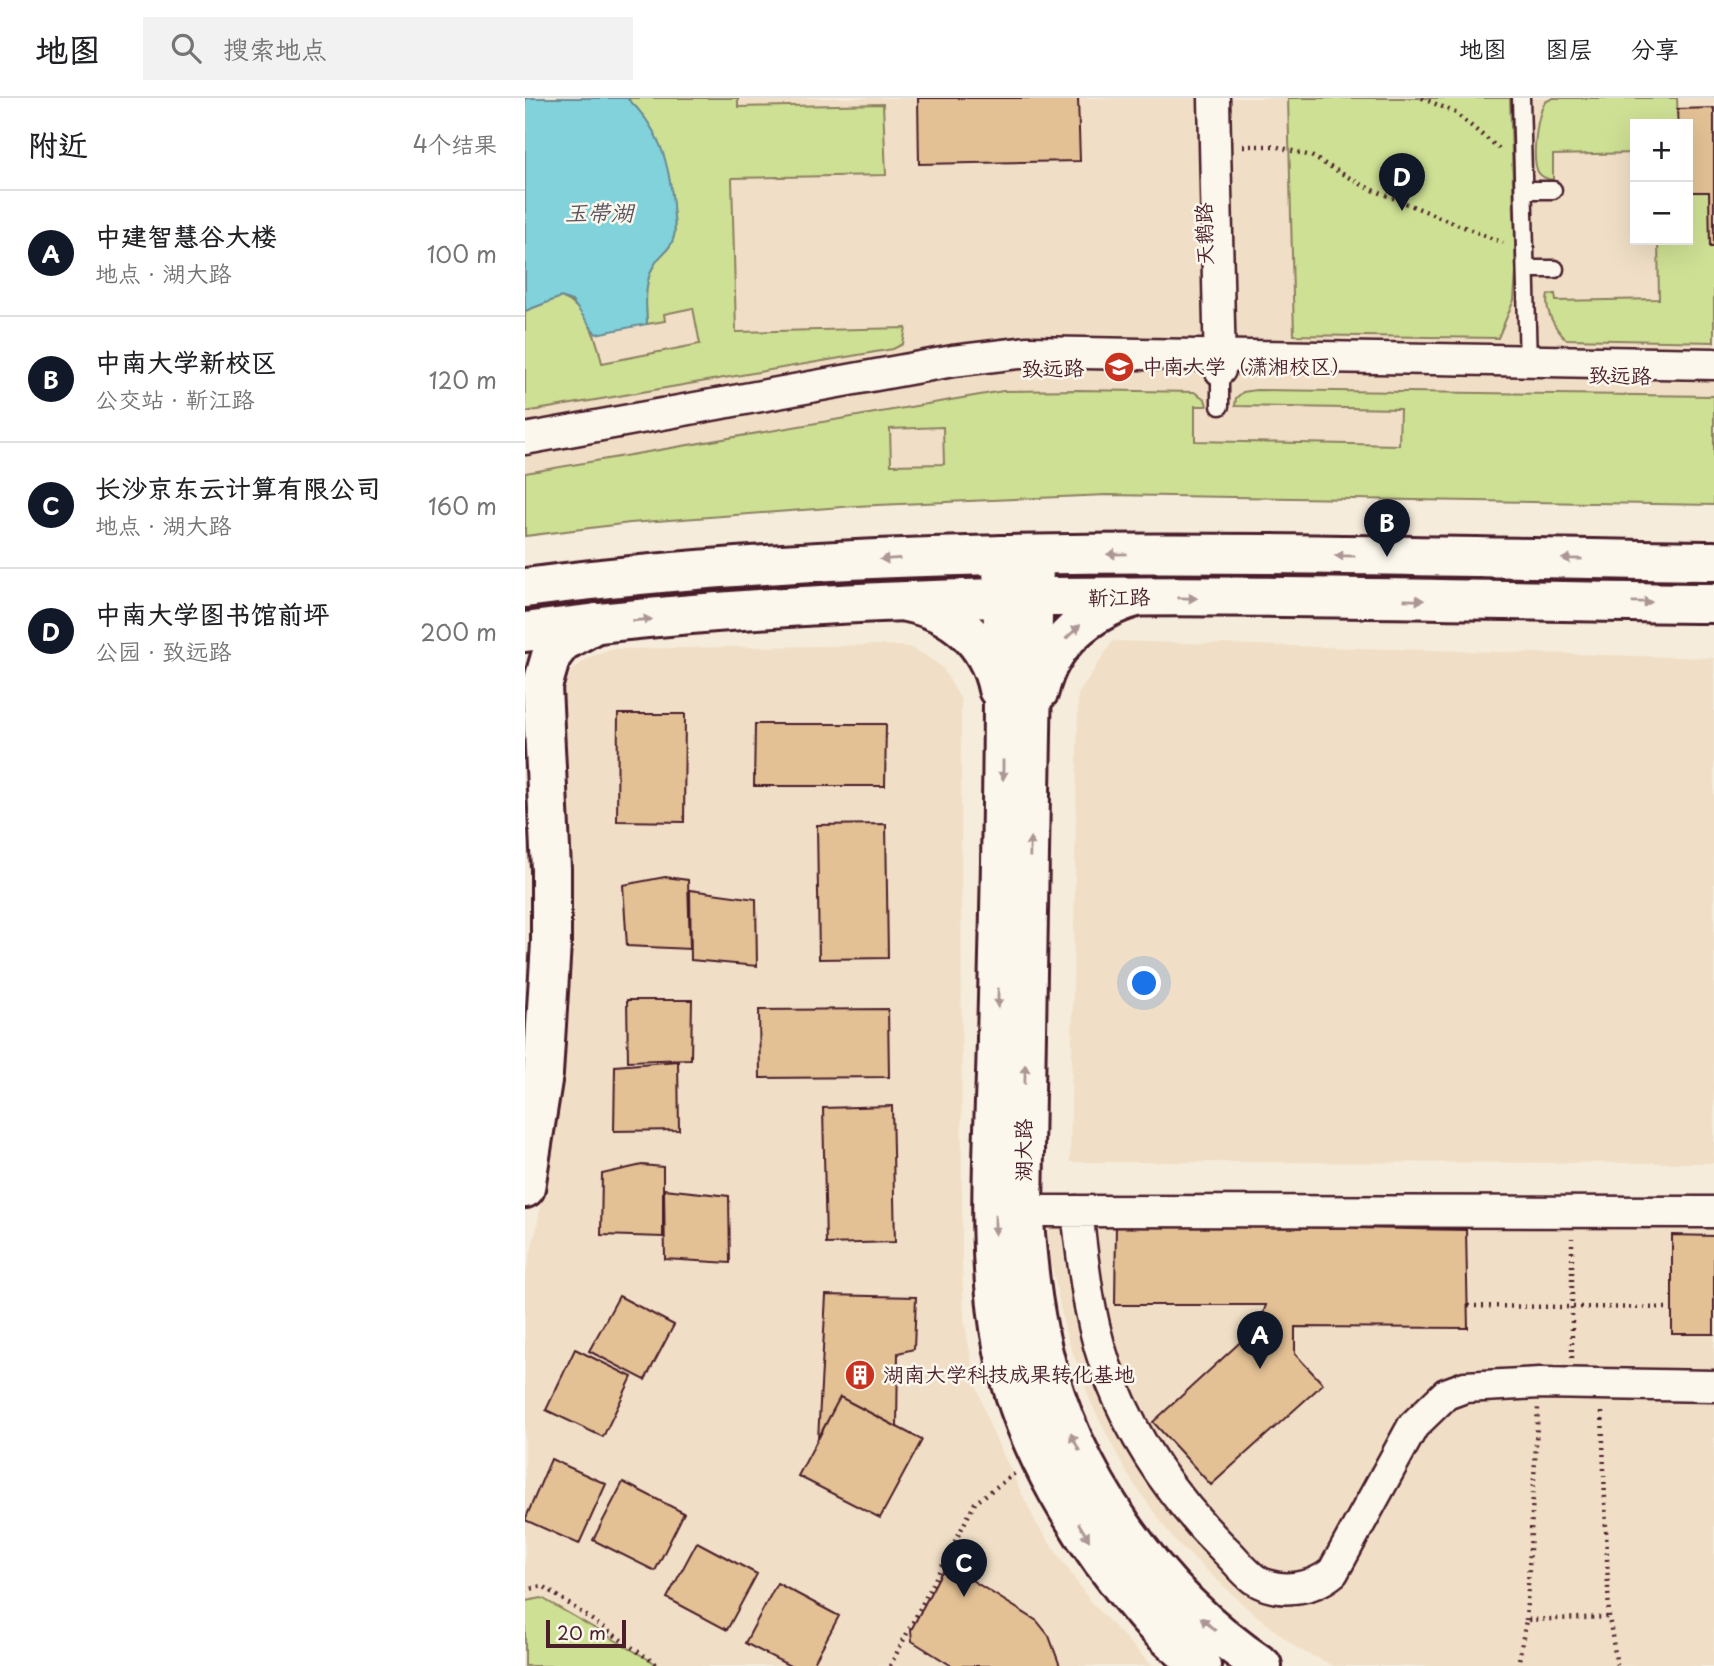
<!DOCTYPE html>
<html lang="zh">
<head>
<meta charset="utf-8">
<style>
  :root { --surface:#fff; --page:#f2f2f2; --text:#202124; --muted:#757577; --line:#e0e0e0; --accent:#111827 }
  body { margin:0; font-family:"Playpen Sans","LXGW WenKai TC",sans-serif; background:var(--page); color:var(--text) }
  .controls { position:absolute; right:21px; top:21px; display:grid; overflow:hidden; border-radius:0px; box-shadow:0 7px 28px #0002 }
  .controls button { width:63px; height:63px; display:grid; place-items:center; padding:0; border:0; border-bottom:2px solid var(--line); background:var(--surface); color:var(--text); font:35px sans-serif }
  .scale { position:absolute; left:21px; bottom:18px; width:80px; box-sizing:border-box; padding-left:7px; border:4px solid #4a1f2b; border-top:0; font-size:19px; line-height:24px; white-space:nowrap; color:#4a1f2b; -webkit-text-stroke:5px #fbf7ec; paint-order:stroke }
  .you { position:absolute; left:620px; top:886px; width:24px; height:24px; margin:-18px; border:5px solid #fff; border-radius:50%; background:#1a73e8; box-shadow:0 0 0 10px #1a73e833 }
  .badge { display:grid; place-items:center; width:46px; height:46px; border-radius:50%; background:var(--accent); color:#fff; font-size:23px; font-weight:700 }
  .pin { position:absolute; translate:-50% -58px; filter:drop-shadow(0 2px 4px #0008) }
  .pin::after { content:''; position:absolute; top:37px; width:24px; height:21px; background:inherit; clip-path:polygon(0 0,100% 0,50% 100%) }
  .list { margin:0; padding:0; list-style:none }
  h2 { display:flex; justify-content:space-between; align-items:center; height:91px; margin:0; padding:0 28px; font-size:30px }
  h2 small { font-size:23px; font-weight:400; color:var(--muted) }
  .list li { display:grid; grid-template-columns:46px 1fr auto; gap:21px; align-items:center; box-sizing:border-box; height:126px; padding:0 28px; border-top:2px solid var(--line) }
  .list b { display:block; font-size:26px; white-space:nowrap }
  .list p { margin:0; font-size:23px; white-space:nowrap; color:var(--muted) }
  .list em { font-size:23px; font-style:normal; color:var(--muted) }
  .icon { flex:none; width:38px; height:38px; fill:none; stroke:currentColor; stroke-width:2; stroke-linecap:round; stroke-linejoin:round }
  .map { position:relative; flex:none; width:1189px; height:1568px; overflow:hidden }
  header { display:flex; align-items:center; gap:42px; box-sizing:border-box; height:98px; padding:0 35px; background:var(--surface); border-bottom:2px solid var(--line) }
  header strong { font-size:33px }
  nav { display:flex; gap:38px; margin-inline-start:auto; font-size:24px }
  .search { width:490px; height:63px; background:var(--page); display:flex; align-items:center; gap:18px; box-sizing:border-box; padding:0 24px; border-radius:0px; color:var(--muted); font-size:26px }
  main { display:flex }
  aside { flex:1; background:var(--surface) }
  .map>svg:first-child { display:block }
  .built { fill:#f0dfc6; fill-rule:evenodd }
  .green { fill:#cee094; stroke:#8c8060; stroke-width:2; fill-rule:evenodd }
  .water { fill:#81d2da; stroke:#6b8a94; stroke-width:2 }
  .building { fill:#e3c195; stroke:#4a1f2b; stroke-width:2 }
  .lines { fill:none; stroke-linecap:round; stroke-linejoin:round }
  .service-casing { stroke:#4a1f2b; stroke-width:21 }
  .minor-casing { stroke:#4a1f2b; stroke-width:35 }
  .tertiary-casing { stroke:#4a1f2b; stroke-width:44 }
  .secondary-casing { stroke:#4a1f2b; stroke-width:44 }
  .primary-casing { stroke:#4a1f2b; stroke-width:44 }
  .path { stroke:#4a1f2b; stroke-width:4.5; stroke-dasharray:2 5; stroke-linecap:butt }
  .service { stroke:#fbf7ec; stroke-width:16 }
  .minor { stroke:#fbf7ec; stroke-width:30 }
  .tertiary { stroke:#fbf7ec; stroke-width:38 }
  .secondary { stroke:#fbf7ec; stroke-width:38 }
  .primary { stroke:#fbf7ec; stroke-width:38 }
  .oneway { fill:#ab9695 }
  .labels { text-anchor:middle; stroke-width:5; stroke-linejoin:round; paint-order:stroke }
  .street-label { font-size:21px; fill:#4a1f2b; stroke:#fbf7ec }
  .poi-label { font-size:21px; fill:#4a1f2b; stroke:#fbf7ec; text-anchor:start }
  .water-label { font-size:23px; font-style:italic; fill:#5a5560; stroke:#fbf7ec }
</style>
</head>
<body>
<header>
<strong>地图</strong>
<div class="search"><svg class="icon" aria-label="search" viewBox="0 0 24 24"><circle cx="10" cy="10" r="6"/><path d="M15 15l6 6"/></svg>搜索地点</div>
<nav><a>地图</a><a>图层</a><a>分享</a></nav>
</header>
<main>
<aside>
<h2>附近<small>4个结果</small></h2>
<ul class="list">
<li><span class="badge">A</span><div><b>中建智慧谷大楼</b><p>地点 · 湖大路</p></div><em>100 m</em></li>
<li><span class="badge">B</span><div><b>中南大学新校区</b><p>公交站 · 靳江路</p></div><em>120 m</em></li>
<li><span class="badge">C</span><div><b>长沙京东云计算有限公司</b><p>地点 · 湖大路</p></div><em>160 m</em></li>
<li><span class="badge">D</span><div><b>中南大学图书馆前坪</b><p>公园 · 致远路</p></div><em>200 m</em></li>
</ul>
</aside>
<div class="map">
<svg width="1189" height="1568" viewBox="0 0 1189 1568">
  <rect width="100%" height="100%" fill="#f6ecdb"/>
  <filter id="ink" filterUnits="userSpaceOnUse"><feTurbulence type="fractalNoise" baseFrequency=".0143" numOctaves="2"/><feDisplacementMap in="SourceGraphic" scale="14" xChannelSelector="R" yChannelSelector="G"/><feConvolveMatrix kernelMatrix="1 2 1 2 8 2 1 2 1" color-interpolation-filters="sRGB"/></filter>
  <g filter="url(#ink)">
    <path class="built" d="M 0,0 L 1189,0 L 1189,407 L 582,397 L 330,408 L 105,425 L 0,438 ZM 1110,26 L 1163,26 L 1163,142 L 1110,142 Z
      M 588,543 L 1189,560 L 1189,1065 L 545,1064 L 553,596 Z
      M 357,547 L 384,549 L 400,557 L 417,569 L 436,602 L 437,1163 L 439,1220 L 450,1282 L 466,1331 L 511,1425 L 565,1503 L 627,1568 L 0,1568 L 0,1178 L 13,1124 L 27,1025 L 35,593 L 47,573 L 62,560 L 85,551 Z
      M 521,1098 L 1189,1100 L 1189,1568 L 809,1568 L 773,1551 L 720,1508 L 649,1442 L 602,1376 L 566,1305 L 540,1233 L 523,1148 Z"/>
    <path class="green" d="M 102,0 L 213,0 L 213,9 L 358,6 L 361,77 L 207,80 L 211,234 L 381,230 L 378,246 L 368,251 L 0,314 L 0,213 L 36,199 C 62,209 72,240 77,265 L 175,246 L 168,210 L 139,216 L 140,223 L 122,226 C 121,205 118,183 131,164 C 138,154 146,151 149,138 C 151,130 149,120 148,111 C 145,70 134,29 102,0 Z
      M 763,0 L 985,0 L 991,174 L 989,202 L 973,240 L 769,237 Z
      M 1028,0 L 1152,0 L 1153,26 L 1110,26 L 1110,55 L 1028,57 L 1028,82 C 1022,81 1016,79 1013,74 C 1006,59 1012,17 1020,4 Z
      M 1163,94 L 1184,94 L 1189,149 L 1189,244 L 1041,241 C 1030,231 1019,212 1023,197 L 1030,196 L 1031,203 L 1134,201 L 1133,142 L 1163,142 Z
      M 555,292 L 669,294 L 680,301 L 682,308 L 670,308 L 670,343 L 874,347 L 875,311 L 710,308 L 711,300 L 718,294 L 731,292 L 1189,298 L 1189,407 L 582,397 L 330,408 L 105,425 L 0,438 L 0,375 L 478,293 ZM 418,329 L 419,366 L 366,367 L 365,331 Z
      M 17,1500 L 128,1564 L 134,1568 L 0,1568 L 0,1503 Z"/>
    <path class="water" d="M 0,0 L 102,0 C 134,29 144,64 148,106 C 148,116 151,128 149,138 C 146,151 138,154 131,164 C 118,183 121,205 122,226 L 71,236 L 47,203 L 36,199 L 0,213 Z"/>
    <path class="building" d="M 393,0 L 553,0 L 555,63 L 394,66 Z
      M 1189,10 L 1189,149 L 1185,149 L 1184,94 L 1163,94 L 1163,26 L 1153,26 L 1152,11 Z
      M 93,616 L 160,616 L 159,724 L 92,723 Z
      M 230,626 L 361,626 L 360,688 L 229,688 Z
      M 361,726 L 363,860 L 294,861 L 292,727 Z
      M 140,779 L 163,782 L 165,851 L 102,848 L 98,787 Z
      M 165,792 L 231,801 L 232,868 L 166,862 Z
      M 102,902 L 167,902 L 166,961 L 103,963 Z
      M 363,911 L 364,979 L 235,980 L 234,912 Z
      M 153,963 L 154,1032 L 89,1033 L 90,968 Z
      M 367,1008 L 370,1144 L 301,1146 L 298,1010 Z
      M 117,1067 L 138,1069 L 138,1139 L 76,1137 L 77,1076 Z
      M 139,1091 L 204,1098 L 205,1165 L 140,1161 Z
      M 591,1126 L 941,1132 L 943,1230 L 770,1229 L 770,1256 L 798,1286 L 686,1387 L 628,1324 L 734,1227 L 741,1207 L 590,1207 Z
      M 1147,1137 L 1189,1138 L 1189,1236 L 1147,1236 Z
      M 301,1197 L 391,1199 L 389,1251 L 373,1255 L 372,1329 L 315,1299 L 293,1341 Z
      M 94,1198 L 149,1227 L 120,1282 L 64,1253 Z
      M 50,1251 L 107,1279 L 78,1339 L 21,1312 Z
      M 315,1299 L 397,1342 L 355,1420 L 273,1378 Z
      M 26,1361 L 81,1386 L 54,1446 L 0,1422 Z
      M 98,1384 L 159,1415 L 130,1473 L 68,1442 Z
      M 172,1444 L 232,1476 L 202,1532 L 142,1500 Z
      M 426,1469 L 512,1523 L 524,1538 L 535,1568 L 427,1568 L 387,1543 L 386,1532 L 416,1475 Z
      M 252,1485 L 314,1518 L 287,1568 L 265,1568 L 220,1545 Z"/>
    <g class="lines">
      <g class="service-casing">
        <path id="service" d="M 996,0 L 1003,267
          M 999,92 L 1028,92
          M 1002,171 L 1030,171
          M 695,272 L 695,308"/>
      </g>
      <g class="minor-casing">
        <path id="minor" d="M 689,0 L 695,272
          M 0,341 L 428,263 L 503,254 L 1189,266
          M 498,1113 L 1189,1114
          M 552,1113 C 559,1172 564,1229 587,1285 C 612,1348 651,1403 699,1451 C 709,1460 718,1473 729,1481 C 753,1497 788,1491 808,1474 L 888,1328 L 921,1296 L 940,1289 L 1015,1285 L 1189,1288"/>
      </g>
      <g class="tertiary-casing">
        <path id="tertiary" d="M 0,1090 L 18,976 L 26,845 L 26,771 L 17,589 L 26,558 L 37,544 L 71,525"/>
      </g>
      <g class="secondary-casing">
        <path id="secondary" d="M 477,457 C 480,618 476,780 472,941 C 470,1043 459,1152 479,1253 C 498,1349 556,1443 620,1516 C 636,1535 657,1551 676,1568
          M 509,457 L 498,1113 C 502,1160 506,1205 517,1251 C 546,1376 630,1496 737,1568
          M 381,504 C 428,513 463,543 473,591
          M 514,593 C 525,544 565,512 611,499"/>
      </g>
      <g class="primary-casing">
        <path id="primary" d="M 0,490 C 394,439 793,458 1189,463
          M 0,534 C 393,482 793,501 1189,505"/>
      </g>
      <path class="path" d="M 897,0 L 929,14 L 977,53
        M 718,48 L 750,48 L 786,58 L 841,89 L 978,145
        M 943,1208 L 1147,1210
        M 1047,1260 L 1047,1140
        M 1077,1314 L 1084,1519 L 1092,1568
        M 0,1492 L 18,1488 L 134,1568
        M 1001,1522 L 1013,1310
        M 365,1568 L 450,1405 L 490,1375
        M 993,1568 L 1001,1522 L 1084,1519"/>
      <use href="#service" class="service"/>
      <use href="#minor" class="minor"/>
      <use href="#tertiary" class="tertiary"/>
      <use href="#secondary" class="secondary"/>
      <use href="#primary" class="primary"/>
    </g>
    <defs><path id="oneway-solid" d="M-6-.8H1V-3.2L6.5 0L1 3.2V.8H-6Z" transform="scale(1.75)"/></defs>
    <g class="oneway">
      <use href="#oneway-solid" transform="translate(592 456) rotate(179)"/>
      <use href="#oneway-solid" transform="translate(820 458) rotate(-179)"/>
      <use href="#oneway-solid" transform="translate(365 461) rotate(177)"/>
      <use href="#oneway-solid" transform="translate(1047 461) rotate(-179)"/>
      <use href="#oneway-solid" transform="translate(662 500) rotate(1)"/>
      <use href="#oneway-solid" transform="translate(889 502) rotate(1)"/>
      <use href="#oneway-solid" transform="translate(1117 504) rotate(1)"/>
      <use href="#oneway-solid" transform="translate(117 522) rotate(-4)"/>
      <use href="#oneway-solid" transform="translate(548 534) rotate(-44)"/>
      <use href="#oneway-solid" transform="translate(478 672) rotate(90)"/>
      <use href="#oneway-solid" transform="translate(505 749) rotate(-89)"/>
      <use href="#oneway-solid" transform="translate(473 900) rotate(91)"/>
      <use href="#oneway-solid" transform="translate(500 976) rotate(-89)"/>
      <use href="#oneway-solid" transform="translate(470 1127) rotate(90)"/>
      <use href="#oneway-solid" transform="translate(550 1344) rotate(-117)"/>
      <use href="#oneway-solid" transform="translate(559 1434) rotate(58)"/>
      <use href="#oneway-solid" transform="translate(683 1526) rotate(-138)"/>
    </g>
  </g>
  <defs>
    <g id="university-disc" transform="scale(1.575)"><circle r="9.5" fill="#c8321e" stroke="#fbf7ec"/><path d="M0-5L7-2L0 1L-7-2ZM-4 1L0 2.5L4 1V4Q0 6-4 4Z" fill="#fff"/></g>
    <g id="building-disc" transform="scale(1.575)"><circle r="9.5" fill="#c8321e" stroke="#fbf7ec"/><path d="M-4-6H4V6H1V3H-1V6H-4ZM-2.5-4.3h1.7v1.8h-1.7ZM.8-4.3h1.7v1.8H.8ZM-2.5-1h1.7V.8h-1.7ZM.8-1h1.7V.8H.8Z" fill="#fff"/></g>
  </defs>
  <g fill-rule="evenodd">
    <use href="#university-disc" x="594" y="269"/>
    <use href="#building-disc" x="335" y="1277"/>
  </g>
  <g class="labels">
    <g class="street-label">
      <text transform="translate(680 136) rotate(-92)" y="7">天鹅路</text>
      <text transform="translate(528 271) rotate(-1)" y="7">致远路</text>
      <text transform="translate(1095 278) rotate(1)" y="7">致远路</text>
      <text transform="translate(594 500) rotate(-1)" y="7">靳江路</text>
      <text transform="translate(499 1052) rotate(-90)" y="7">湖大路</text>
    </g>
    <g class="poi-label">
      <text x="617" y="276">中南大学（潇湘校区）</text>
      <text x="358" y="1284">湖南大学科技成果转化基地</text>
    </g>
    <g class="water-label">
      <text x="74" y="123">玉带湖</text>
    </g>
  </g>
</svg>
<div class="controls">
<button>+</button>
<button>−</button>
</div>
<div class="scale">20 m</div>
<div class="you"></div>
<div class="pin badge" style="left:735px;top:1271px">A</div>
<div class="pin badge" style="left:862px;top:459px">B</div>
<div class="pin badge" style="left:439px;top:1499px">C</div>
<div class="pin badge" style="left:877px;top:113px">D</div>
</div>
</main>
</body>
</html>
